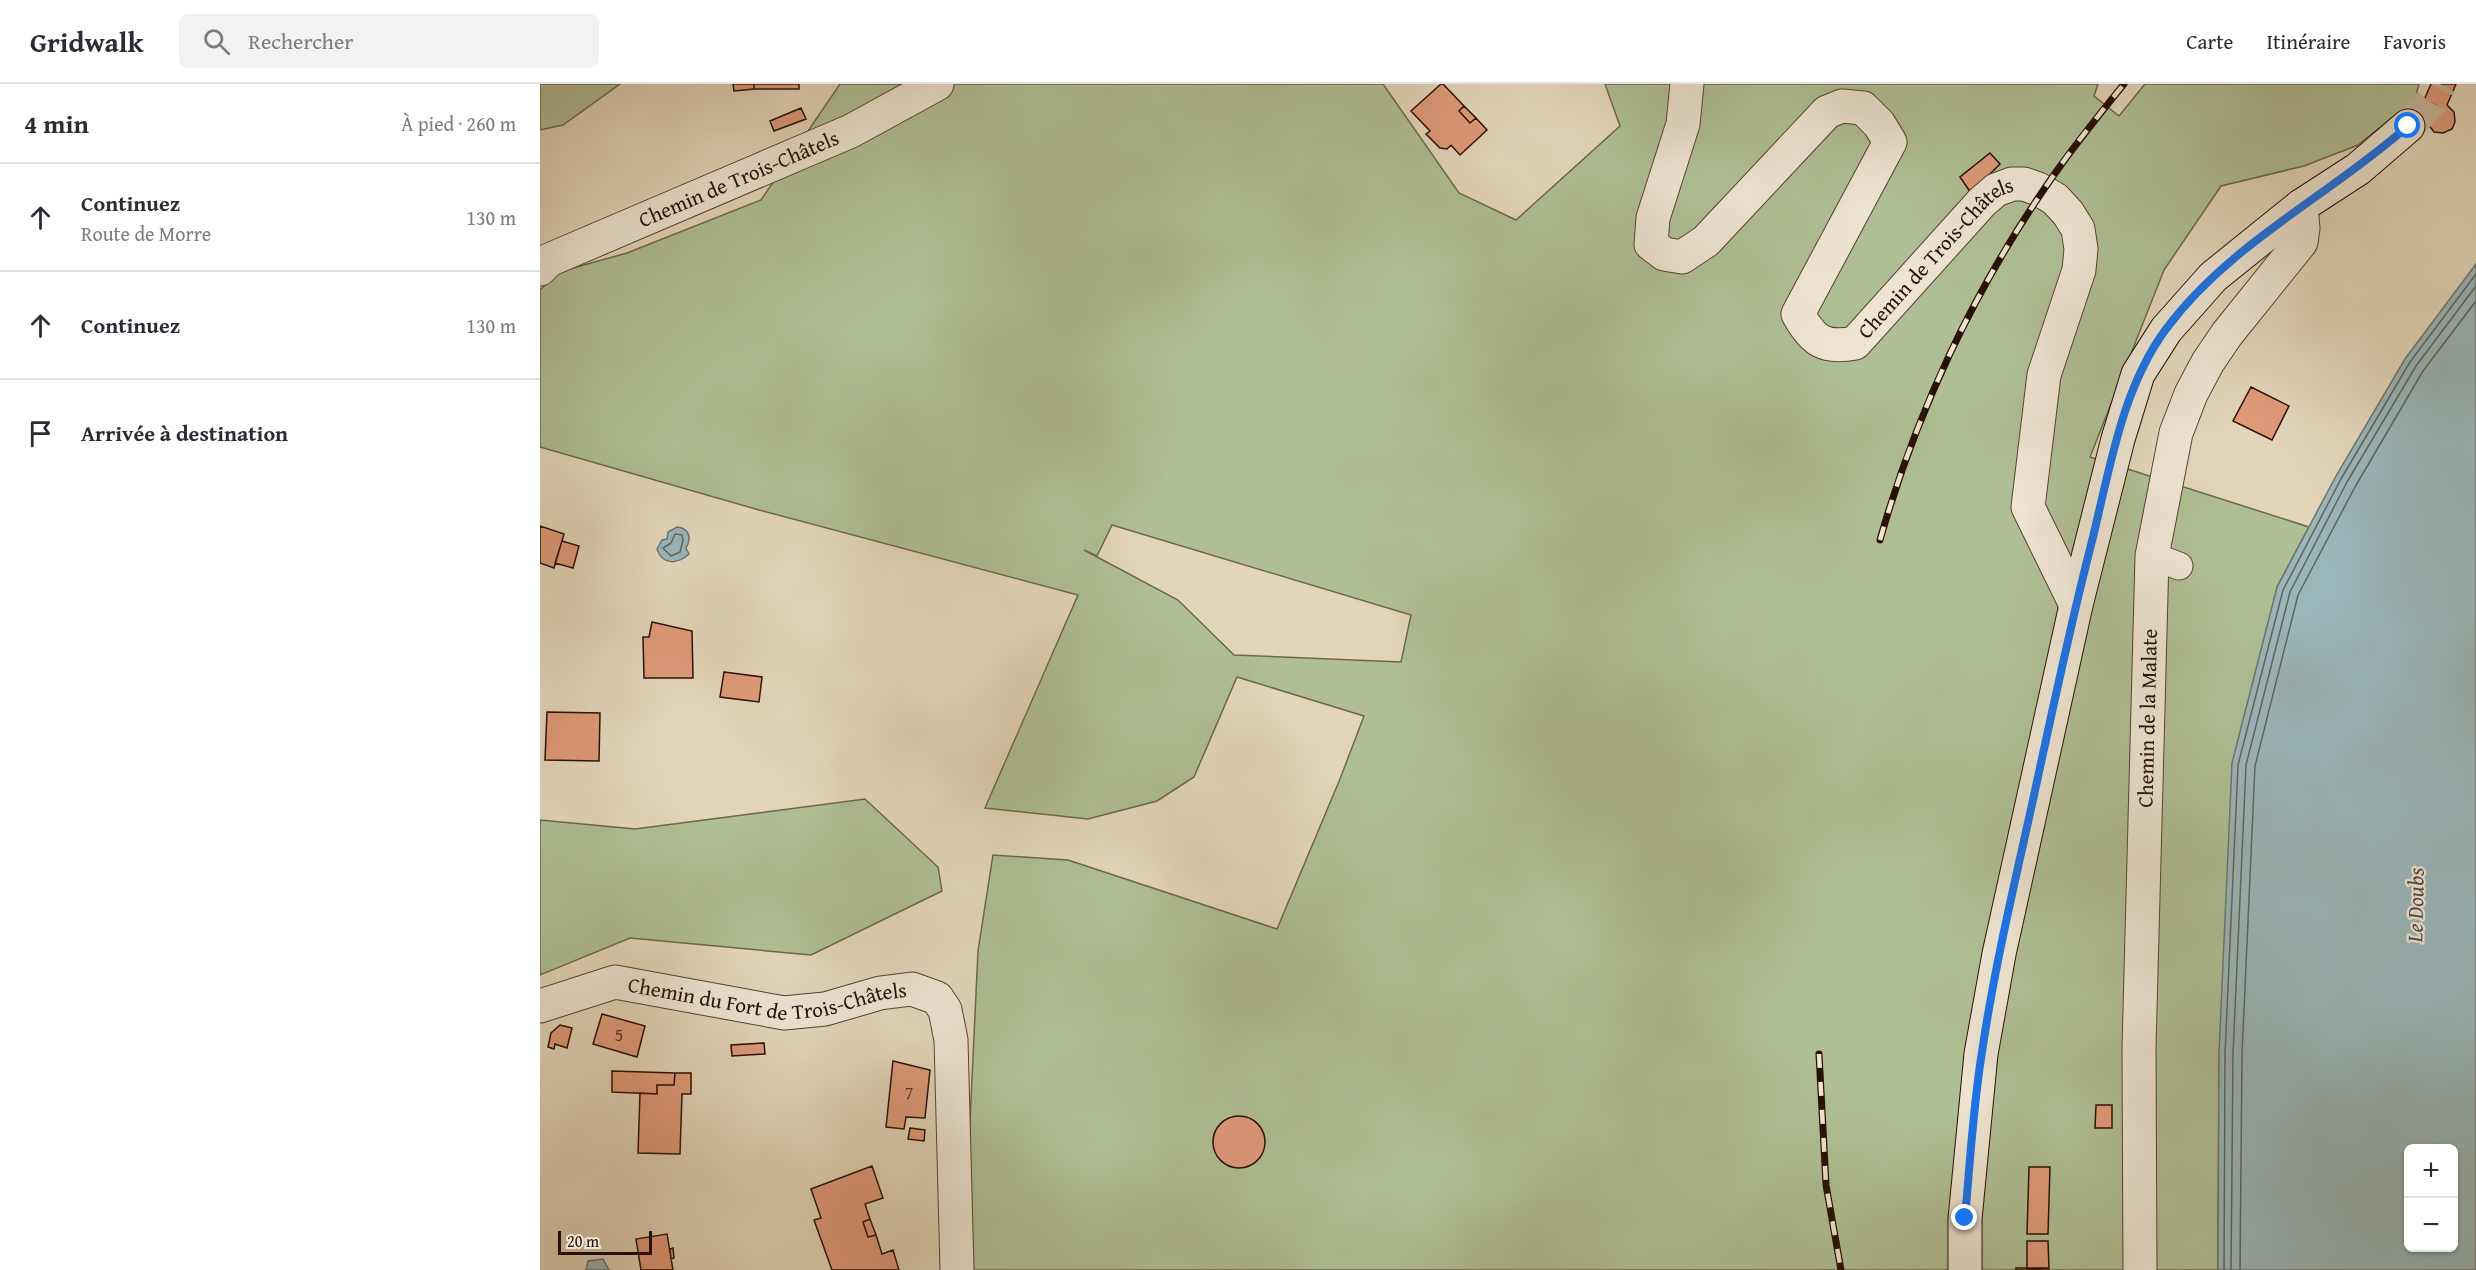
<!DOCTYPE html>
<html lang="fr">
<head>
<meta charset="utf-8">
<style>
  :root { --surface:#fff; --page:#f2f2f3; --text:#2b2b33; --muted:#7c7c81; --line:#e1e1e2 }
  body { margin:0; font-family:"Gentium Book Plus",serif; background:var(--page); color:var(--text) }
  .controls { position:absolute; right:18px; bottom:18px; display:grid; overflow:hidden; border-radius:9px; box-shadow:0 2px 4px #0004 }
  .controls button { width:54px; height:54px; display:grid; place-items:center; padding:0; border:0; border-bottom:2px solid var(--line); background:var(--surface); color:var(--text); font:30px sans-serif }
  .scale { position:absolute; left:18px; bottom:15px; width:94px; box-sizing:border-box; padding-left:6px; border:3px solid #281004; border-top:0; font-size:16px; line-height:21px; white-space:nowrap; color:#281004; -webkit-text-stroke:4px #ede4d2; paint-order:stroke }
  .stop { position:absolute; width:18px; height:18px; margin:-14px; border:4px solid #1a73e8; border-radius:50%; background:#fff }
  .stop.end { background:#1a73e8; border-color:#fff; box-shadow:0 2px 6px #0008 }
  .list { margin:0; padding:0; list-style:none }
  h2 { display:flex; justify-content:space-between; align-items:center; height:78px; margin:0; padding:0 24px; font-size:26px }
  h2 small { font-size:20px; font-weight:400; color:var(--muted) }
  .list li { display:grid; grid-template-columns:39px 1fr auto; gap:18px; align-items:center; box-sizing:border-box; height:108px; padding:0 24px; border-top:2px solid var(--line) }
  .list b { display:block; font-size:22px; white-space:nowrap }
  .list p { margin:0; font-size:20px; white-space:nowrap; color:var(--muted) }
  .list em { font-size:20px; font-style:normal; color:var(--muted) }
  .icon { flex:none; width:33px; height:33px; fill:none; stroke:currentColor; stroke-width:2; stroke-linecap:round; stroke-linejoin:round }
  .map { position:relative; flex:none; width:1936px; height:1186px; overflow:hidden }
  header { display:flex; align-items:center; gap:36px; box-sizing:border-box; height:84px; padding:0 30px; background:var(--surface); border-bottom:2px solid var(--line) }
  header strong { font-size:28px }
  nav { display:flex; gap:33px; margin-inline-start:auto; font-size:21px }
  .search { width:420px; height:54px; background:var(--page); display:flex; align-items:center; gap:15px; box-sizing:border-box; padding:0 21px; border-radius:9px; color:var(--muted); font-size:22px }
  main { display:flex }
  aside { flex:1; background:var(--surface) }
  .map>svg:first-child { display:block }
  .green { fill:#afbe94; stroke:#6c674c; stroke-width:1.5; fill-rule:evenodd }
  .water { fill:#99b6b9; stroke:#6c7471; stroke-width:1.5; fill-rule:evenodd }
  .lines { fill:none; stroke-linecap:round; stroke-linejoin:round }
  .shore { stroke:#60635e; stroke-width:1.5 }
  .building { fill:#df9a79; stroke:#281004; stroke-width:1.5 }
  .secondary-tunnel { stroke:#c7b79f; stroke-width:33; stroke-dasharray:33 16; stroke-linecap:butt }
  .pedestrian-casing { stroke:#574132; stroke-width:29 }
  .minor-casing { stroke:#574132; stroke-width:35 }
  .secondary-casing { stroke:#281004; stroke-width:35 }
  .pedestrian { stroke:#ede4d2; stroke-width:27 }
  .minor { stroke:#ede4d2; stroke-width:33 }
  .secondary { stroke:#ede4d2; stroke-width:33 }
  .rail-casing { stroke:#281004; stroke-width:7 }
  .rail { stroke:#ede4d2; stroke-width:4.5; stroke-dasharray:14; stroke-linecap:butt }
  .route { stroke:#1a73e8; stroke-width:8 }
  .labels { text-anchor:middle; stroke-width:4.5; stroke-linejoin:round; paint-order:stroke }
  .number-label { font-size:18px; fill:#563221 }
  .street-label { font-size:21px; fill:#281004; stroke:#ede4d2 }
  .water-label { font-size:22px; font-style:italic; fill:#504a43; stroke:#ede4d2 }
</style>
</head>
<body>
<header>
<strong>Gridwalk</strong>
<div class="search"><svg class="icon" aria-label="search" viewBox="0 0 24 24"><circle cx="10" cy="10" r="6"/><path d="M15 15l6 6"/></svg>Rechercher</div>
<nav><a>Carte</a><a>Itinéraire</a><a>Favoris</a></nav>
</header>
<main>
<aside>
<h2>4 min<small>À pied · 260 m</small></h2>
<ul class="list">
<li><svg class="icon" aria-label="ahead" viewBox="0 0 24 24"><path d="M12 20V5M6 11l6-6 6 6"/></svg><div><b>Continuez</b><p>Route de Morre</p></div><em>130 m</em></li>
<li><svg class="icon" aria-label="ahead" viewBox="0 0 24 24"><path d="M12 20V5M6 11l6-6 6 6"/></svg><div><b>Continuez</b></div><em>130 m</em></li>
<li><svg class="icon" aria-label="arrive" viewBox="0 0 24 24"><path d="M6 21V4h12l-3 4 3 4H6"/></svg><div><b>Arrivée à destination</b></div></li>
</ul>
</aside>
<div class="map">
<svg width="1936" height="1186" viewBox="0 0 1936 1186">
  <rect width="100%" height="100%" fill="#e3d5ba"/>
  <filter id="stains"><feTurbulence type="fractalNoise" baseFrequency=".00333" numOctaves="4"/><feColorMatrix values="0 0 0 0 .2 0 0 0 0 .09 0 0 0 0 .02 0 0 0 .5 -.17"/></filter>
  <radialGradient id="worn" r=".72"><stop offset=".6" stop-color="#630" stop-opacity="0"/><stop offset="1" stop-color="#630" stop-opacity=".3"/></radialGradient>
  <path class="green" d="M 0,0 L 80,0 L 23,41 L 0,46 Z
    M 300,0 L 843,0 L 919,109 L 976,136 L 1080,42 L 1065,0 L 1558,0 L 1554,12 L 1579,32 L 1605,0 L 1879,0 L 1875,15 L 1818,61 L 1764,82 L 1681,102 L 1624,186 L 1550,373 L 1769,443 L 1737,503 L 1679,969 L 1678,1186 L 423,1186 L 438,867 L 453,771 L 528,776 L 737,845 L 800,695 L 824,632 L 697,593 L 654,693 L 617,717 L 548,735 L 445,724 L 538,511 L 219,426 L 0,363 L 0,206 L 19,188 L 87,169 L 221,116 ZM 572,441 L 871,531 L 861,578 L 694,571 L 638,516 L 544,466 L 557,472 Z
    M 325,715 L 398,783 L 402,807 L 271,871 L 90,854 L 0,891 L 0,736 L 95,745 Z"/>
  <path class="water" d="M 1936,180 L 1936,1186 L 1678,1186 L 1679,969 L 1692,679 L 1737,503 L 1796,392 L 1865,275 ZM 1868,1064 L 1914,1064 L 1914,1164 L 1868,1164 Z
    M 137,443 C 149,444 152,454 146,464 L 149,470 C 138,480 123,482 117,465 L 122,456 L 127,455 L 128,448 Z
    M 63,1175 L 69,1186 L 46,1186 L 48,1177 Z"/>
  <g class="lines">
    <path class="shore" d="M 135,450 L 142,451 L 143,456 L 140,468 L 131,472 L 123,464 L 131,459 Z
      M 1684,1186 L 1685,970 L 1698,681 L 1743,506 L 1801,395 L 1870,278 L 1936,190
      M 1691,1186 L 1693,970 L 1706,681 L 1750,508 L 1807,398 L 1876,282 L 1936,202
      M 1700,1186 L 1702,970 L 1715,682 L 1758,511 L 1815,403 L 1883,287 L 1936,217"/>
  </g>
  <path class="building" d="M 193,0 L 214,0 L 214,5 L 194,7 Z
    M 214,0 L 259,0 L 259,5 L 214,5 Z
    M 901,0 L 903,0 L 924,22 L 919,27 L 930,39 L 936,34 L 947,46 L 920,71 L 911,61 L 907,65 L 900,64 L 886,50 L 890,47 L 871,27 Z
    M 1891,0 L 1916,0 L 1907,21 L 1914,28 L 1915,38 L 1912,45 L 1903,49 L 1894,48 L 1887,39 L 1888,27 L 1895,21 L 1884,16 Z
    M 924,22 L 936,34 L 930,39 L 919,27 Z
    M 261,24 L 266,35 L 234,47 L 230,37 Z
    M 1450,69 L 1460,80 L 1431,109 L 1420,93 Z
    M 1711,303 L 1749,322 L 1732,356 L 1693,337 Z
    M 0,442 L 24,450 L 14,484 L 0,479 Z
    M 22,457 L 39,462 L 33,484 L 15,479 Z
    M 112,538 L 152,547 L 153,594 L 104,594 L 103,553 L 109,553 Z
    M 184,588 L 222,593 L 219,618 L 180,613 Z
    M 7,628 L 60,629 L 59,677 L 5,676 Z
    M 62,930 L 105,942 L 97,973 L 53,960 Z
    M 20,941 L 32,944 L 27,964 L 15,960 L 14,965 L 8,963 L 11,949 Z
    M 224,959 L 225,970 L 192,972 L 191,961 Z
    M 353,977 L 390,986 L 385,1034 L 366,1033 L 364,1045 L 346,1043 Z
    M 72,987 L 135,989 L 134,1001 L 117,1001 L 117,1010 L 72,1008 Z
    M 135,989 L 151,989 L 151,1010 L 142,1010 L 140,1070 L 98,1069 L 100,1009 L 117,1010 L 117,1001 L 134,1001 Z
    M 1556,1021 L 1572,1021 L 1572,1044 L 1555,1044 Z
    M673 1058a26 26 0 1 1 52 0a26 26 0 1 1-52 0Z
    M 370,1044 L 385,1046 L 384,1057 L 368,1055 Z
    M 332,1082 L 343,1114 L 325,1120 L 330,1135 L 323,1138 L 328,1153 L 336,1151 L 342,1170 L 353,1166 L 359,1186 L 292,1186 L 274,1136 L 281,1134 L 271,1105 Z
    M 1489,1083 L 1510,1083 L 1508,1150 L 1487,1150 Z
    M 330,1135 L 336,1151 L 328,1153 L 323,1138 Z
    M 127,1150 L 133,1186 L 101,1186 L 96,1155 Z
    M 1487,1157 L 1508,1157 L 1509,1184 L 1487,1185 Z
    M 133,1164 L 134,1174 L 131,1175 L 130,1165 Z
    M 1476,1184 L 1509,1184 L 1509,1186 L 1476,1186 Z"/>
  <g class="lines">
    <path class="secondary-tunnel" d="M 1868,42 L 1890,19 L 1900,0"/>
    <g class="pedestrian-casing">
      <path id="pedestrian" d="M 1612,472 L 1639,482"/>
    </g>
    <g class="minor-casing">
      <g id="minor">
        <path id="s1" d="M 1147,0 L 1143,40 L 1113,134 L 1111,160 L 1124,170 L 1142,173 L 1166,157 L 1287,28 L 1302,22 L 1323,24 L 1339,40 L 1350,58 L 1258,230 C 1273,257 1284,265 1315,259 L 1442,118 L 1456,106 L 1472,100 L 1484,100 L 1498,105 L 1515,115 L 1528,129 L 1538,145 L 1541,165 L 1539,186 L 1504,291 L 1488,423 L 1536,521"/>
        <path id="s2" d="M 0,185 L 9,176 L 311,47 L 397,0"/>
        <path id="s3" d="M 0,922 L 75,898 L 244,929 L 285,925 L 340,909 L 372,905 L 397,914 L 405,926 L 411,956 L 417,1186"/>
        <path id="s4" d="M 1600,1186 L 1599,964 L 1612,472 L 1636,349 L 1651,310 L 1668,278 L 1687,250 L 1761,158 L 1763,144 L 1761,122"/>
      </g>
    </g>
    <g class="secondary-casing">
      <path id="secondary" d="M 1425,1186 L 1425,1135 L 1441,970 L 1459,870 L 1536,521 L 1578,355 L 1598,290 L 1626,246 L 1673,193 L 1761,122 L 1818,85 L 1868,42"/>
    </g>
    <use href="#pedestrian" class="pedestrian"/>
    <use href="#minor" class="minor"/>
    <use href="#secondary" class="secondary"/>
    <g class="rail-casing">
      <path id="rail" d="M 1340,456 C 1376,329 1434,206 1509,98 C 1532,64 1558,32 1584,0
        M 1279,970 L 1286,1101 L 1301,1186"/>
    </g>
    <use href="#rail" class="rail"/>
  </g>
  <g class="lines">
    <path class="route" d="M 1425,1134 C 1430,1079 1433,1023 1442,968 C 1454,886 1473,806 1491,725 C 1510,638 1528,551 1550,465 C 1569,391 1580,307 1626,245 C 1690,159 1789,112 1868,42"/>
  </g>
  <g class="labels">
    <g class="number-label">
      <text x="79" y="957">5</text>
      <text x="369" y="1015">7</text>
    </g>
    <g class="street-label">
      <text dy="7" stroke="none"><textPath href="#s2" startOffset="219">Chemin de Trois-Châtels</textPath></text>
      <text dy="7" stroke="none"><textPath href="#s1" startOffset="870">Chemin de Trois-Châtels</textPath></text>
      <text dy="7" stroke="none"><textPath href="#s4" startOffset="552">Chemin de la Malate</textPath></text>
      <text dy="7" stroke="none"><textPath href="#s3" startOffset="234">Chemin du Fort de Trois-Châtels</textPath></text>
    </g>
    <g class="water-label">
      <text transform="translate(1875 821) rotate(-89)" y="8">Le Doubs</text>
    </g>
  </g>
  <rect width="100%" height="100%" filter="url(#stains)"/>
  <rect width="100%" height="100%" fill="url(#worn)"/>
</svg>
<div class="controls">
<button>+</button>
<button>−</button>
</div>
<div class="scale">20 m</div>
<div class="stop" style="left:1868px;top:42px"></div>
<div class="stop end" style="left:1425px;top:1134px"></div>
</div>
</main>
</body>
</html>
